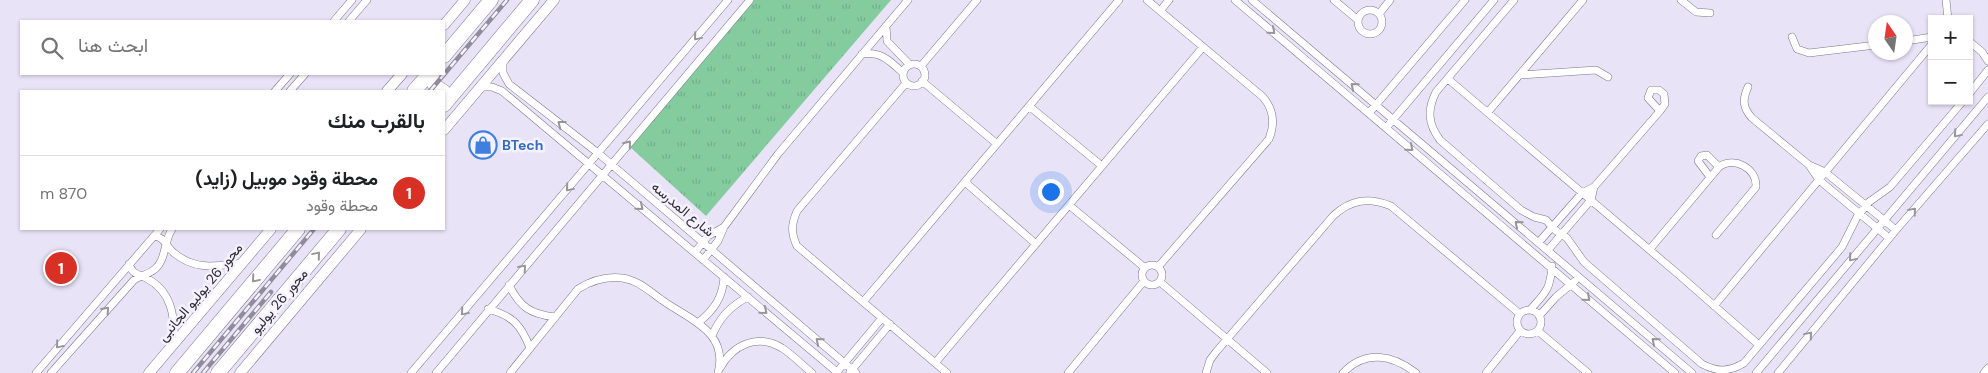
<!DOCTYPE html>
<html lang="ar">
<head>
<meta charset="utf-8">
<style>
  :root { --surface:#fff; --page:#f6f6f6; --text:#202124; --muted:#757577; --line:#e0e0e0; --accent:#d93025 }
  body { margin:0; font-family:"DM Sans",Vazirmatn,sans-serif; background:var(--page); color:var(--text); direction:rtl }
  .controls { position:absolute; right:15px; top:15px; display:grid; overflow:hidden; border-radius:0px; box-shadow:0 1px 4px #0004 }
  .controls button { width:45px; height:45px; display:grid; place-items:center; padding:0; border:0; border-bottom:1px solid var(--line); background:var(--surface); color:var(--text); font:25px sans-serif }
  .compass { position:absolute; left:1868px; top:15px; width:45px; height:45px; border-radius:50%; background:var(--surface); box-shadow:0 1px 4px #0004; rotate:347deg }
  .you { position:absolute; left:1050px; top:191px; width:18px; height:18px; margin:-12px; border:4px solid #fff; border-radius:50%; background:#1a73e8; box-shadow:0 0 0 8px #1a73e833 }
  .badge { display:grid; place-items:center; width:32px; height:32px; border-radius:50%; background:var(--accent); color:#fff; font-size:16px; font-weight:700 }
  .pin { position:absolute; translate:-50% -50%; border:2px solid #fff; box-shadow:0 1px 5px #0006 }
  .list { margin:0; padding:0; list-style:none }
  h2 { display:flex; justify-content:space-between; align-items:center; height:65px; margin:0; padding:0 20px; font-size:21px }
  h2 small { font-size:16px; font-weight:400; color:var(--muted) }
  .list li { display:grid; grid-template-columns:32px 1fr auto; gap:15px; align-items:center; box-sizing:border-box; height:75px; padding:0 20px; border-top:1px solid var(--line) }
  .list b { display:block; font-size:19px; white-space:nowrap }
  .list p { margin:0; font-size:16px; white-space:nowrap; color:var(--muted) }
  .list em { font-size:16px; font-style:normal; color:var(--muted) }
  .icon { flex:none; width:28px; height:28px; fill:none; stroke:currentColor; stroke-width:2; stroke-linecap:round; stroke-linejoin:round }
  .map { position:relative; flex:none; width:1988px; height:373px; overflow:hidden; direction:ltr }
  .search { position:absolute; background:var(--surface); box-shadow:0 1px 4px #0004; left:20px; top:20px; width:425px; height:55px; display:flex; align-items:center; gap:12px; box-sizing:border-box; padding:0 18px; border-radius:0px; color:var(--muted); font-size:19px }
  .panel { position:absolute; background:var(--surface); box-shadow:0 1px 4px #0004; left:20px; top:90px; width:425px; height:140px; border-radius:0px; direction:rtl }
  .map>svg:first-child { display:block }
  .park { fill:url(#park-tufts) }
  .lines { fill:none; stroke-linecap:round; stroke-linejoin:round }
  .street-casing { stroke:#7b7688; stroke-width:8 }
  .secondary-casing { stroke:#7b7688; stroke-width:11 }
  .highway-casing { stroke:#7b7688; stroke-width:15 }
  .street { stroke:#fff; stroke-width:7 }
  .secondary { stroke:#fff; stroke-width:10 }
  .highway { stroke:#fff; stroke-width:14 }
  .rail-casing { stroke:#918c9b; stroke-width:4.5 }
  .rail { stroke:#f5f2fe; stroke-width:2.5; stroke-dasharray:8; stroke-linecap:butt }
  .oneway { stroke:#96969a }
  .labels { text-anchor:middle; stroke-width:5; stroke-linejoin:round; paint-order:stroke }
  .shop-label { font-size:14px; font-weight:bold; fill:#366cbe; stroke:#f5f2fe; text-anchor:start }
  .street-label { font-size:14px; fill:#2e2c34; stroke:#f5f2fe }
</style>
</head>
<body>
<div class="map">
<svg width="1988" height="373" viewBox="0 0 1988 373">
  <defs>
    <pattern id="park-tufts" width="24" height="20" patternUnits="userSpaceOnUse" patternTransform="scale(1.25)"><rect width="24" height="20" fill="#84cc9d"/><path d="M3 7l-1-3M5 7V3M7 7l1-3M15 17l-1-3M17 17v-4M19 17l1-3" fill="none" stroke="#72af88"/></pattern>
  </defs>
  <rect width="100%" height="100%" fill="#e9e3f8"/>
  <path class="park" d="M 754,0 L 891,0 L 706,216 L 630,147 Z"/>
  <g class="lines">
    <g class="street-casing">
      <path id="street" d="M 1147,0 L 1263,97 C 1274,110 1275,124 1269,139 L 1158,267
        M 1235,0 L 1675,373
        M 1252,0 L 1692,373
        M 1334,0 L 1358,20
        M 1514,0 L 1436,92 C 1427,110 1428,124 1440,140 L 1521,210 L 1534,217 L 1546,220 L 1555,230 L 1567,238 L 1584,262 L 1702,364 C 1717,372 1729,372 1744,363 L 1842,247 L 1857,217 L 1869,202 L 1890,187 L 1963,101
        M 1681,0 L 1696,12 L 1710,13
        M 1946,0 L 1948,19
        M1358 22a12 12 0 1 1 24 0a12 12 0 1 1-24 0Z
        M 1160,11 L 1169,0
        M 1379,14 L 1390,0
        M 334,21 L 352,0
        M 349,21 L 367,0
        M 886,26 L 887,41 L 909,64
        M 1792,37 L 1797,49 L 1809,53 L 1876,45
        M 1906,41 L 1932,37
        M 1969,41 L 1982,52 L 1988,61
        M 862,54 C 881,51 890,61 903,73
        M 503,61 L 503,73 L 509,84 L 598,153 L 856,373
        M903 75a11 11 0 1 1 22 0a11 11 0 1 1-22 0Z
        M 921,66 L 977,0
        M 1520,75 L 1596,70 L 1608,77
        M 1448,79 L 1678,274 L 1759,345
        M 922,81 L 997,144
        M 906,83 L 797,211 C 791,225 791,233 797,246 L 947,373
        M 480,87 L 492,87 L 502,91 L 838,373
        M 1748,87 C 1742,100 1743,108 1752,118 L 1809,165 L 1825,172 L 1896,230
        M 275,91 L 290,74
        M 290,91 L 305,74
        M 1969,94 L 1988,70
        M 1029,106 L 1102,166
        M 1488,112 L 1583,0
        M 1369,113 L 1465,0
        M 1386,128 L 1494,0
        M 1809,165 L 1819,180 L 1889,238
        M 1710,177 L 1698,161 L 1701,156 L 1707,155 L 1719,167
        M 965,182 L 1036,244
        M 1069,205 L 1145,268
        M 154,236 C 165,237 166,247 174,253 C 196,271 216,266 242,263
        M 1539,242 L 1582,193 L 1594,187 L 1660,111 L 1648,98 L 1651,90 L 1659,90 L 1664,94 L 1665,104 L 1660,111
        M 1650,249 L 1719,167 C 1734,156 1757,168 1756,187 L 1716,235
        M 1548,250 L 1591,200 L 1594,187
        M 695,252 L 708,236 L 724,227
        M 703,260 L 718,241 L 724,227 L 778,154 L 908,0
        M 129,264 C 132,274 138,274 146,278 C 172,291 175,317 174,343
        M1142 275a10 10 0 1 1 20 0a10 10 0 1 1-20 0Z
        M 1160,282 L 1267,373
        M 509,285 C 520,307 530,314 555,317
        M 863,302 L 1119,0
        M 1714,306 L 1932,44
        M 488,309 C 513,316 521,325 530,348
        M1517 322a12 12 0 1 1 24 0a12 12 0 1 1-24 0Z
        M 1530,310 C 1546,292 1550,290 1552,266
        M 1539,316 L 1556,297 L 1575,281
        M 699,322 C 714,310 723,297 724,277
        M 1538,331 L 1588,373
        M 712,336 C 719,318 730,306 748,297
        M 935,363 L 1203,47
        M 720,368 C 733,345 757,333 782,348 C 793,355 802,365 812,373
        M 837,372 L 882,318
        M 850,372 L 890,324
        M 36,373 L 160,229
        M 51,373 L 134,280 C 140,276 149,274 155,269 C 166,260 164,241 172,229
        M 411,373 L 728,0
        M 436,373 L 750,0
        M 510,373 L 578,289 C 591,281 605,276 622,278 C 638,280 649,291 662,300 C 688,319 729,331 718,373
        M 1068,373 L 1144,281
        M 1206,373 L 1210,360 L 1216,352 L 1333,216 C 1351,199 1369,197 1391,206 L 1520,314
        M 1343,373 C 1365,349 1393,355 1416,373
        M 1486,373 L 1520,331
        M 1756,373 L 1988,97
        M 1778,373 L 1896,230 L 1988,124
        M 1984,373 L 1988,368"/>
    </g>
    <g class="secondary-casing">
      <path id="secondary" d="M 444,25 L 465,0
        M 387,91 L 402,74
        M 444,130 L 554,0
        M 149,373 L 271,229
        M 240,373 L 361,229"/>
    </g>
    <g class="highway-casing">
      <path id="highway" d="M 444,56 L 491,0
        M 431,74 L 435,86 L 443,91
        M 414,91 L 429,74
        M 444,105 L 532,0
        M 177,373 L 298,229
        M 218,373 L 339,229"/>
    </g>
    <use href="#street" class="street"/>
    <use href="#secondary" class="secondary"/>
    <use href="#highway" class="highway"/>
    <g class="rail-casing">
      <path id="rail" d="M 430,91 L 507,0
        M 193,373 L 314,229
        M 203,373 L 271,292"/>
    </g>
    <use href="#rail" class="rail"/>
  </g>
  <defs><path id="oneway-chevron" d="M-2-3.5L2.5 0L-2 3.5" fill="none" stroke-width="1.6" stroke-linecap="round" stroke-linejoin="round" transform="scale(1.25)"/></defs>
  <g class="oneway">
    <use href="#oneway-chevron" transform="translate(1272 31) rotate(40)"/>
    <use href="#oneway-chevron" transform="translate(697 37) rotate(130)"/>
    <use href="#oneway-chevron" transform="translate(1354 86) rotate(-140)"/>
    <use href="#oneway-chevron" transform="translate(561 124) rotate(-142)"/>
    <use href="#oneway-chevron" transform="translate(1957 134) rotate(130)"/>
    <use href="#oneway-chevron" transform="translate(628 144) rotate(-51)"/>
    <use href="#oneway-chevron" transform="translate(1410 148) rotate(40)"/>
    <use href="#oneway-chevron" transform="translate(569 188) rotate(130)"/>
    <use href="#oneway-chevron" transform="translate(640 207) rotate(40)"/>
    <use href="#oneway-chevron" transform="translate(1913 211) rotate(-49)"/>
    <use href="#oneway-chevron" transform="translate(1518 224) rotate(-140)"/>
    <use href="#oneway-chevron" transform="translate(317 255) rotate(-50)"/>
    <use href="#oneway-chevron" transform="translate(1852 258) rotate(130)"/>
    <use href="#oneway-chevron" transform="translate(523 268) rotate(-49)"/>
    <use href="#oneway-chevron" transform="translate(255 279) rotate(130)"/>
    <use href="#oneway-chevron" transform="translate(1587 298) rotate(41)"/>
    <use href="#oneway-chevron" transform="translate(106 310) rotate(-48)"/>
    <use href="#oneway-chevron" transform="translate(764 311) rotate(40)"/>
    <use href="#oneway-chevron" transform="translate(464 312) rotate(130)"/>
    <use href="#oneway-chevron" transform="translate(1809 335) rotate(-50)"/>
    <use href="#oneway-chevron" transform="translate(819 341) rotate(-140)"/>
    <use href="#oneway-chevron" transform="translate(1655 341) rotate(-140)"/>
    <use href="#oneway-chevron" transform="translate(59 345) rotate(130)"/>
  </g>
  <defs>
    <g id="shop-ring" transform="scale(1.4375)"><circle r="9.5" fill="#f5f2fe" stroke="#3f7fe0" stroke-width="1.5"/><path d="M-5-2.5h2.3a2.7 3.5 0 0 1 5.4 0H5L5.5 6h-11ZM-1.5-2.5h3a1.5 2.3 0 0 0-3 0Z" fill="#3f7fe0"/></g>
  </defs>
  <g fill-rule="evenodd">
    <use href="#shop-ring" x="483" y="145"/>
  </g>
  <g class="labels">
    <g class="shop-label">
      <text x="502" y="150">BTech</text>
    </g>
    <g class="street-label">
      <text transform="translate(683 209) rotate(40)" y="5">شارع المدرسه</text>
      <text transform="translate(200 292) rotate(-50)" y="5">محور 26 يوليو الجانبى</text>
      <text transform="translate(279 301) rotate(-50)" y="5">محور 26 يوليو</text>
    </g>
  </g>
</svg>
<div class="controls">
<button>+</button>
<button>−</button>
</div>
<svg class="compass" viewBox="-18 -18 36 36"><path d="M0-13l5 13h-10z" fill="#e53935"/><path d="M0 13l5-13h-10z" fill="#757577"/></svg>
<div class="you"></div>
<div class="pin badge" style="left:61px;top:268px">1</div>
<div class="search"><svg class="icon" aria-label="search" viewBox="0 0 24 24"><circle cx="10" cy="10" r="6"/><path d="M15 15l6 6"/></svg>ابحث هنا</div>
<section class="panel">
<h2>بالقرب منك<small></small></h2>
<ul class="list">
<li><span class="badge">1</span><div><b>محطة وقود موبيل (زايد)</b><p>محطة وقود</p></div><em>870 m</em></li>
</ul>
</section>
</div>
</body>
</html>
